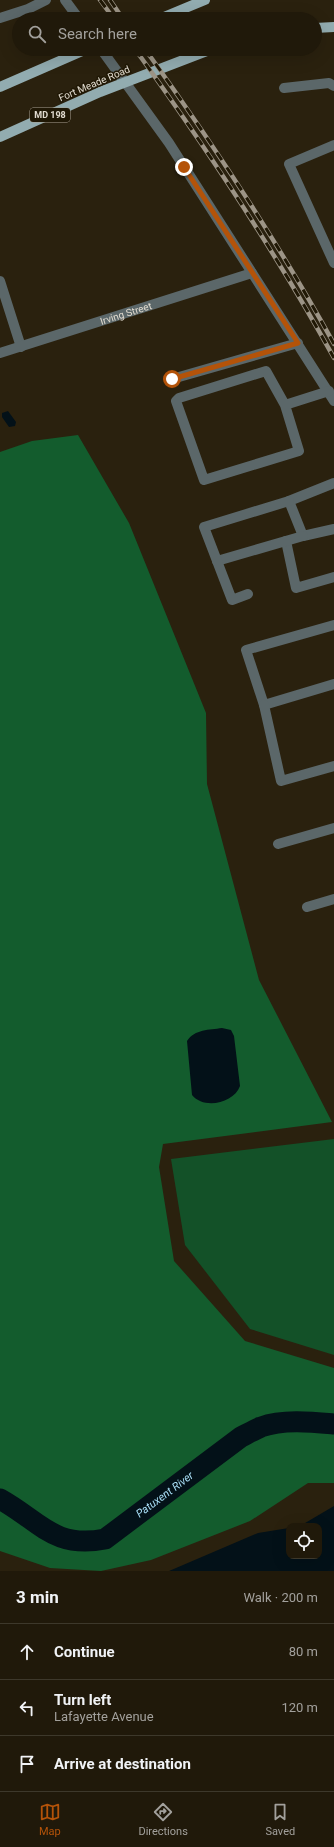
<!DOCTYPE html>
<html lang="en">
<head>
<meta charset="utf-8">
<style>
  :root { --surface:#20190a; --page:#2d2618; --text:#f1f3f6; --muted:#a2a09c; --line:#3d382b; --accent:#b45309 }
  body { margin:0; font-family:Roboto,sans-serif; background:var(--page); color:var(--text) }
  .controls { position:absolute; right:12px; bottom:12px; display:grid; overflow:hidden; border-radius:8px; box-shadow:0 4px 16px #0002 }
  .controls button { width:36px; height:36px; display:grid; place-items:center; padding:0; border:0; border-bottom:1px solid var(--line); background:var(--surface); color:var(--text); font:20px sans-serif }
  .stop { position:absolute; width:12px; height:12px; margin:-9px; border:3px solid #b45309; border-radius:50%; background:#fff }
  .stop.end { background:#b45309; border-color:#fff; box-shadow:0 1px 4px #0008 }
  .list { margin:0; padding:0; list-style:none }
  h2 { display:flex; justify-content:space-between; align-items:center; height:52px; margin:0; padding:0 16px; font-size:17px }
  h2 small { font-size:13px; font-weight:400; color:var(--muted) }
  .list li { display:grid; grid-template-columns:26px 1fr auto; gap:12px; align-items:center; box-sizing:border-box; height:56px; padding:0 16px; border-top:1px solid var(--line) }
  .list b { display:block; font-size:15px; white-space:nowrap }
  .list p { margin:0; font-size:13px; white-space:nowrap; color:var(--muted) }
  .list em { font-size:13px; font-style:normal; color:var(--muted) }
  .icon { flex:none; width:22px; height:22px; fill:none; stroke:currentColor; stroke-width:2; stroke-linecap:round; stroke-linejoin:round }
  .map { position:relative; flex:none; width:334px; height:1571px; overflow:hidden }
  .search { position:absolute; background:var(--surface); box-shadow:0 4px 16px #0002; left:12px; right:12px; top:12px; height:44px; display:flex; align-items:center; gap:10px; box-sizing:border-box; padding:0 14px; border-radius:22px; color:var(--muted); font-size:15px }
  .sheet { height:220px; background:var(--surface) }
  nav { display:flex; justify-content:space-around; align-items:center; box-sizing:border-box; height:56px; border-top:1px solid var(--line); background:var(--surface); font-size:11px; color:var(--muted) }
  nav a { display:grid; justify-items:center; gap:2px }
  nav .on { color:var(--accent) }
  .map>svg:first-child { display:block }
  .green { fill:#135128 }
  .forest { fill:#135c2d }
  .water { fill:#031118 }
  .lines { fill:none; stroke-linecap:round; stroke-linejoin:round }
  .river { stroke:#031118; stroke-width:21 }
  .minor { stroke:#5b6769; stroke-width:10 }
  .major { stroke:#92acb0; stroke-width:10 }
  .rail-casing { stroke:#9c9486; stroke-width:4.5 }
  .rail { stroke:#201805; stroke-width:3; stroke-dasharray:9; stroke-linecap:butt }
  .route { stroke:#b45309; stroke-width:5 }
  .labels { text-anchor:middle; stroke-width:3; stroke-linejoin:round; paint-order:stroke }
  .shield { fill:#201805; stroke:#a7a092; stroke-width:1 }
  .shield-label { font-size:9px; font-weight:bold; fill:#e1dbcf }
  .street-label { font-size:10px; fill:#e1dbcf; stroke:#201805 }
  .water-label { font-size:11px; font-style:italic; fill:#a9dff7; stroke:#201805 }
</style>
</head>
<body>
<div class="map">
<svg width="334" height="1571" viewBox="0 0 334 1571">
  <rect width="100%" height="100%" fill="#2a210e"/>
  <path class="green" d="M 334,1139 L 334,1355 L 250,1329 L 185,1245 L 171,1159 Z"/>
  <path class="forest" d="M 78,435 L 129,523 L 206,713 L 207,784 L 259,980 L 332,1122 L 163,1144 L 159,1167 L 174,1261 L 245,1341 L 334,1368 L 334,1483 L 308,1483 L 250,1521 L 151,1560 L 101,1571 L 50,1568 L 0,1551 L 0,452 L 32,441 Z"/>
  <path class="water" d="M 8,411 L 16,422 L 15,426 L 9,427 L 2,417 L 2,413 Z
    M 222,1028 L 231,1030 L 234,1036 L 240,1086 C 234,1103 204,1110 192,1095 L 187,1041 C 195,1029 209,1030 222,1028 Z
    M 334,1506 L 334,1571 L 169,1571 L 258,1533 L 289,1528 L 289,1556 L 319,1556 L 319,1526 L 300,1526 Z"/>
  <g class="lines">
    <path class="river" id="s1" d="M 0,1499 C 40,1521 53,1549 105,1539 L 241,1437 C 247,1434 254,1430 261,1427 C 283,1419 312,1422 334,1424"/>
    <g class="minor">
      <path d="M 65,0 L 79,19"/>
      <path d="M 0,18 L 28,9 L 46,0"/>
      <path d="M 101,49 L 169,143 L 334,401"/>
      <path d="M 284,88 L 329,83 L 334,86"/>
      <path d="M 334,145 L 289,164 L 334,263"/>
      <path d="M 0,281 L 21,347"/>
      <path id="s2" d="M 0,353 L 252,273"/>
      <path d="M 172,379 L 298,343"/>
      <path d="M 285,405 L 266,371 L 179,398 L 176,401 L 204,480 L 299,451 L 285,405 L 329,391"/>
      <path d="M 334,483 L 289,501 L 303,536 L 334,529"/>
      <path d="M 286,541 L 296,588 L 334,577"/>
      <path d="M 217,561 L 303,536"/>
      <path d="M 248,594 L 232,600 L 204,527 L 289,501"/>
      <path d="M 334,625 L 246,650 L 264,705 L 334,684"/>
      <path d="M 264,705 L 281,781 L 334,766"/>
      <path d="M 278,844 L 334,828"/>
      <path d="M 307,907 L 334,899"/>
    </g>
    <path class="major" d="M 159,19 L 205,0
      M 315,28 L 334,27
      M 0,87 L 87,49
      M 0,137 L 100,92 L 212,49"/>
    <g class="rail-casing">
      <path id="rail" d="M 100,0 L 114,19
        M 110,0 L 123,19
        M 135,49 C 207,149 275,251 334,358
        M 145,49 C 213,144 278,242 334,344"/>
    </g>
    <use href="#rail" class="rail"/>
  </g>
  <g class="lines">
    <path class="route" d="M 172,379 L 298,343 L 184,167"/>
  </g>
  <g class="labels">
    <rect class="shield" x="30" y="108" width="40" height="14" rx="3"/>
    <g class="shield-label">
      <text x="50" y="118">MD 198</text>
    </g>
    <g class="street-label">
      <text transform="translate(94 83) rotate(-23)" y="4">Fort Meade Road</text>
      <text dy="4" stroke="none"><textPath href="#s2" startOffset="132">Irving Street</textPath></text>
    </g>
    <g class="water-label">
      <text dy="4" stroke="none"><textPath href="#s1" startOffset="191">Patuxent River</textPath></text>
    </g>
  </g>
</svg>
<div class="controls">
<button><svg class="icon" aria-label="locate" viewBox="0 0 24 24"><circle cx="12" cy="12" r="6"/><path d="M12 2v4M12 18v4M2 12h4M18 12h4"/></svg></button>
</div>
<div class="stop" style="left:172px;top:379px"></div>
<div class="stop end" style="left:184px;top:167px"></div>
<div class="search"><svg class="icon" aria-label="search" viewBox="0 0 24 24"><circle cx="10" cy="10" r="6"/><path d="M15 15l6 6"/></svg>Search here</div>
</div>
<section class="sheet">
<h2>3 min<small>Walk · 200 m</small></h2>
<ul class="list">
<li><svg class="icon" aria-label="ahead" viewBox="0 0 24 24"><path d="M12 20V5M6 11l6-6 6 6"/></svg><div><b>Continue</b></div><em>80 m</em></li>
<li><svg class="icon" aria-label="left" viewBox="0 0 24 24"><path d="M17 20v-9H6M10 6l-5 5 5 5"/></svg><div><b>Turn left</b><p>Lafayette Avenue</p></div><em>120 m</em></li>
<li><svg class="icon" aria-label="arrive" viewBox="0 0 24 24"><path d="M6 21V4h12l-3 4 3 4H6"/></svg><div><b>Arrive at destination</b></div></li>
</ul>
</section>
<nav>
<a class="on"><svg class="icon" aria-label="map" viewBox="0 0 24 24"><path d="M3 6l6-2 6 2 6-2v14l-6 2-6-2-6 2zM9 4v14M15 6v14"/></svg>Map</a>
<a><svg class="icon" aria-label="directions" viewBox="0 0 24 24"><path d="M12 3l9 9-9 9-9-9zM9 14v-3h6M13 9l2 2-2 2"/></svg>Directions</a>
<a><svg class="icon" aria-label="saved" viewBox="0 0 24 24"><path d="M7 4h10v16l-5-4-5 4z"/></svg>Saved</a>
</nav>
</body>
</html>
